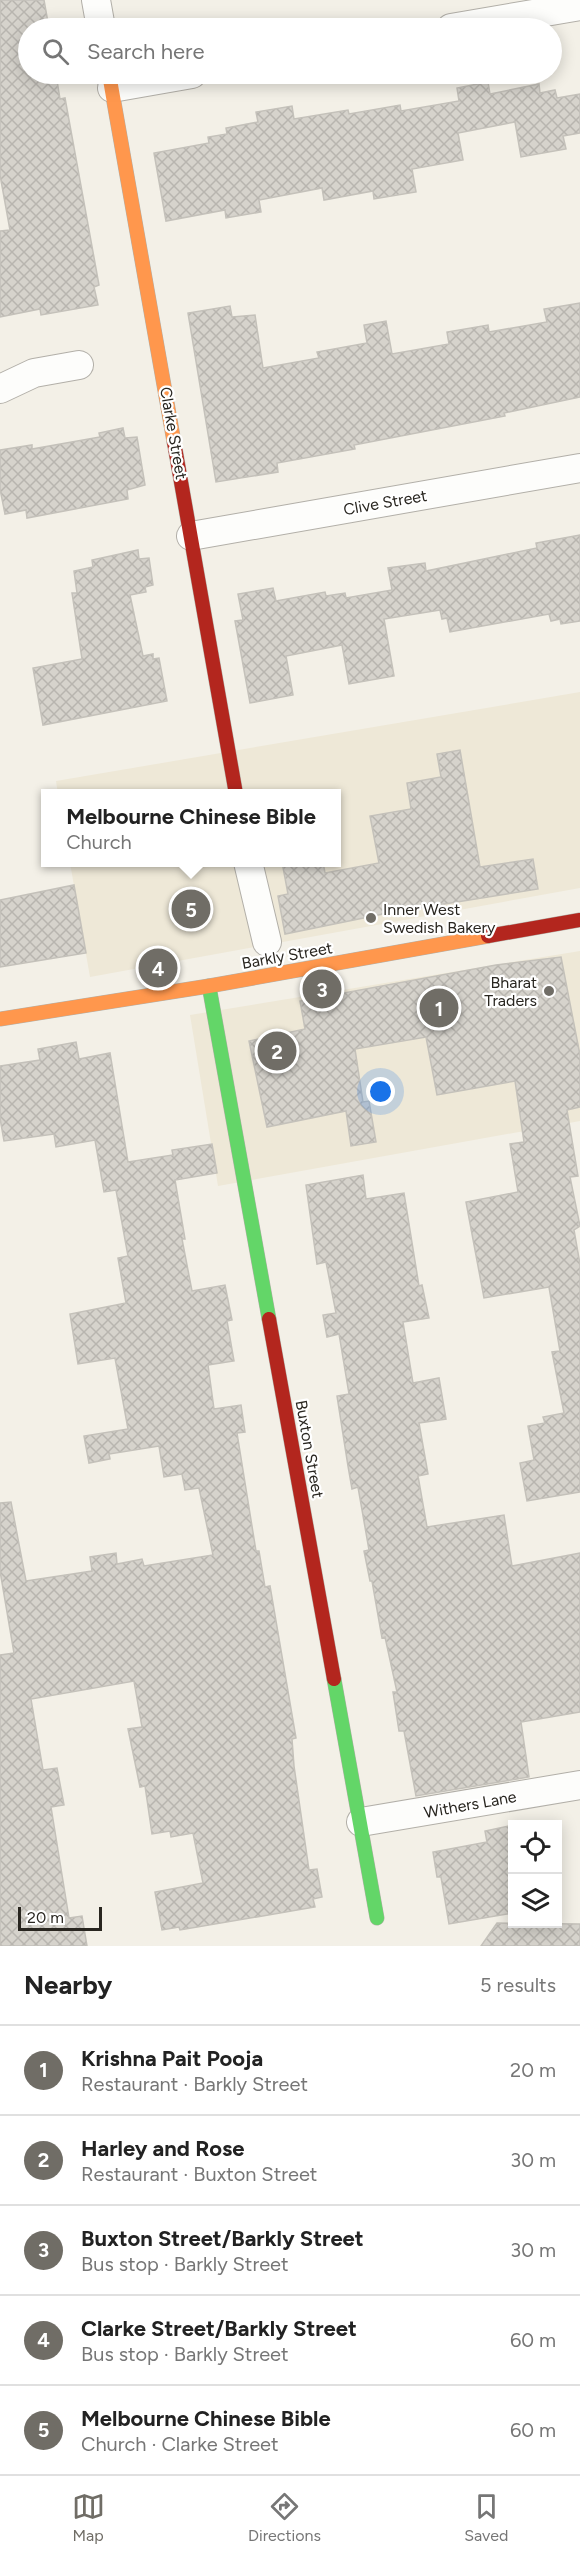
<!DOCTYPE html>
<html lang="en">
<head>
<meta charset="utf-8">
<style>
  :root { --surface:#fff; --page:#f2f2f2; --text:#222; --muted:#767676; --line:#e0e0e0; --accent:#706d66 }
  body { margin:0; font-family:Figtree,sans-serif; background:var(--page); color:var(--text) }
  .controls { position:absolute; right:18px; bottom:18px; display:grid; overflow:hidden; border-radius:0px; box-shadow:0 3px 15px #0003 }
  .controls button { width:54px; height:54px; display:grid; place-items:center; padding:0; border:0; border-bottom:2px solid var(--line); background:var(--surface); color:var(--text); font:30px sans-serif }
  .scale { position:absolute; left:18px; bottom:15px; width:84px; box-sizing:border-box; padding-left:6px; border:3px solid #292620; border-top:0; font-size:16px; line-height:21px; white-space:nowrap; color:#292620; -webkit-text-stroke:4px #fff; paint-order:stroke }
  .you { position:absolute; left:381px; top:1092px; width:21px; height:21px; margin:-15px; border:4px solid #fff; border-radius:50%; background:#1a73e8; box-shadow:0 0 0 9px #1a73e833 }
  .badge { display:grid; place-items:center; width:39px; height:39px; border-radius:50%; background:var(--accent); color:#fff; font-size:20px; font-weight:700 }
  .pin { position:absolute; translate:-50% -50%; border:3px solid #fff; box-shadow:0 2px 6px #0006 }
  .popup { position:absolute; left:41px; top:789px; width:300px; height:78px; box-sizing:border-box; display:grid; place-content:center; border-radius:0px; background:var(--surface); filter:drop-shadow(0 2px 4px #0005); font-size:20px; white-space:nowrap; color:var(--muted) }
  .popup b { font-size:22px; color:var(--text) }
  .popup::after { content:''; position:absolute; left:50%; top:100%; margin-left:-12px; border:12px solid transparent; border-top-color:var(--surface) }
  .list { margin:0; padding:0; list-style:none }
  h2 { display:flex; justify-content:space-between; align-items:center; height:78px; margin:0; padding:0 24px; font-size:26px }
  h2 small { font-size:20px; font-weight:400; color:var(--muted) }
  .list li { display:grid; grid-template-columns:39px 1fr auto; gap:18px; align-items:center; box-sizing:border-box; height:90px; padding:0 24px; border-top:2px solid var(--line) }
  .list b { display:block; font-size:22px; white-space:nowrap }
  .list p { margin:0; font-size:20px; white-space:nowrap; color:var(--muted) }
  .list em { font-size:20px; font-style:normal; color:var(--muted) }
  .icon { flex:none; width:33px; height:33px; fill:none; stroke:currentColor; stroke-width:2; stroke-linecap:round; stroke-linejoin:round }
  .map { position:relative; flex:none; width:580px; height:1946px; overflow:hidden }
  .search { position:absolute; background:var(--surface); box-shadow:0 3px 15px #0003; left:18px; right:18px; top:18px; height:66px; display:flex; align-items:center; gap:15px; box-sizing:border-box; padding:0 21px; border-radius:33px; color:var(--muted); font-size:22px }
  .sheet { height:528px; background:var(--surface) }
  nav { display:flex; justify-content:space-around; align-items:center; box-sizing:border-box; height:84px; border-top:2px solid var(--line); background:var(--surface); font-size:16px; color:var(--muted) }
  nav a { display:grid; justify-items:center; gap:3px }
  nav .on { color:var(--accent) }
  .map>svg:first-child { display:block }
  .built { fill:#eee8d7 }
  .building { fill:url(#building-cross-hatch); stroke:#c4c1ba; stroke-width:1.5 }
  .lines { fill:none; stroke-linecap:round; stroke-linejoin:round }
  .street-casing { stroke:#b2afa8; stroke-width:30 }
  .fast-casing { stroke:#b2afa8; stroke-width:15 }
  .slow-casing { stroke:#b2afa8; stroke-width:15 }
  .jam-casing { stroke:#b2afa8; stroke-width:15 }
  .street { stroke:#fdfdfb; stroke-width:28 }
  .fast { stroke:#63d668; stroke-width:14 }
  .slow { stroke:#ff974d; stroke-width:14 }
  .jam { stroke:#b3261e; stroke-width:14 }
  .poi-dot { fill:#706d66; stroke:#fff; stroke-width:2 }
  .labels { text-anchor:middle; stroke-width:4.5; stroke-linejoin:round; paint-order:stroke }
  .street-label { font-size:16px; fill:#292620; stroke:#fff }
  .poi-label { font-size:16px; fill:#292620; stroke:#fff; text-anchor:start }
</style>
</head>
<body>
<div class="map">
<svg width="580" height="1946" viewBox="0 0 580 1946">
  <defs>
    <pattern id="building-cross-hatch" width="8" height="8" patternUnits="userSpaceOnUse" patternTransform="scale(1.5)"><rect width="8" height="8" fill="#d6d3cc"/><path d="M0 0l8 8M0 8l8-8" fill="none" stroke="#b8b5af"/></pattern>
  </defs>
  <rect width="100%" height="100%" fill="#f3f0e7"/>
  <path class="built" d="M 580,692 L 580,888 L 90,977 L 70,863 L 336,862 L 336,794 L 58,794 L 56,781 Z
    M 580,951 L 580,1121 L 218,1186 L 190,1015 Z"/>
  <path class="building" d="M 0,0 L 44,0 L 49,28 L 28,28 L 28,74 L 56,74 L 60,99 L 65,98 L 99,285 L 94,287 L 98,305 L 41,315 L 40,309 L 0,317 L 0,231 L 10,230 L 0,175 Z
    M 488,82 L 490,94 L 539,84 L 540,93 L 555,90 L 557,98 L 580,94 L 580,133 L 563,136 L 566,149 L 521,157 L 515,122 L 458,133 L 463,160 L 412,169 L 416,192 L 374,199 L 373,191 L 324,200 L 322,188 L 259,200 L 261,212 L 226,218 L 225,210 L 166,221 L 154,153 L 209,143 L 208,137 L 227,134 L 226,128 L 258,122 L 256,112 L 292,106 L 294,119 L 348,110 L 349,114 L 400,105 L 401,111 L 459,101 L 457,88 Z
    M 580,303 L 580,397 L 504,413 L 505,416 L 354,445 L 355,449 L 277,463 L 278,472 L 216,482 L 188,313 L 230,306 L 232,317 L 255,315 L 263,368 L 319,358 L 317,352 L 367,343 L 364,325 L 386,321 L 392,354 L 449,344 L 447,332 L 488,325 L 489,332 L 547,322 L 544,309 Z
    M 123,428 L 125,438 L 137,437 L 145,485 L 127,490 L 128,499 L 27,518 L 26,510 L 5,514 L 0,489 L 0,450 L 32,445 L 32,449 L 100,437 L 99,433 Z
    M 580,535 L 580,621 L 561,624 L 560,619 L 551,621 L 549,614 L 450,632 L 447,618 L 442,619 L 440,610 L 384,619 L 394,676 L 349,684 L 342,645 L 286,656 L 293,695 L 250,703 L 235,621 L 243,620 L 238,594 L 273,588 L 276,601 L 325,592 L 326,596 L 345,593 L 346,598 L 392,590 L 388,568 L 425,563 L 426,571 L 537,548 L 536,543 Z
    M 138,550 L 139,559 L 149,558 L 153,585 L 145,587 L 146,592 L 130,595 L 143,656 L 153,654 L 153,659 L 159,658 L 167,701 L 43,725 L 33,668 L 82,659 L 72,593 L 77,593 L 74,571 L 93,567 L 92,560 Z
    M 460,750 L 480,867 L 533,859 L 538,889 L 388,913 L 285,934 L 278,896 L 288,894 L 282,862 L 323,862 L 325,873 L 379,863 L 370,816 L 411,809 L 407,783 L 441,777 L 437,754 Z
    M 74,885 L 86,953 L 0,967 L 0,900 Z
    M 561,957 L 580,1055 L 580,1107 L 567,1110 L 578,1176 L 570,1177 L 580,1226 L 574,1230 L 580,1264 L 580,1492 L 527,1501 L 520,1463 L 534,1460 L 528,1426 L 545,1423 L 543,1417 L 564,1413 L 552,1352 L 560,1351 L 549,1287 L 484,1298 L 466,1202 L 518,1192 L 510,1144 L 524,1142 L 515,1081 L 437,1095 L 426,1037 L 355,1049 L 363,1102 L 369,1101 L 376,1142 L 351,1146 L 346,1111 L 267,1127 L 249,1041 L 305,1029 L 300,1001 L 496,965 Z
    M 76,1042 L 79,1059 L 110,1053 L 128,1162 L 173,1155 L 172,1150 L 212,1144 L 217,1173 L 175,1180 L 185,1239 L 182,1239 L 192,1291 L 225,1285 L 232,1320 L 227,1321 L 234,1361 L 208,1365 L 214,1409 L 241,1405 L 245,1432 L 237,1433 L 256,1551 L 259,1551 L 265,1587 L 270,1586 L 296,1738 L 292,1739 L 294,1766 L 309,1870 L 317,1869 L 322,1897 L 313,1899 L 315,1907 L 180,1930 L 179,1927 L 162,1930 L 155,1892 L 203,1883 L 193,1833 L 171,1837 L 170,1831 L 152,1834 L 145,1786 L 140,1787 L 128,1729 L 142,1727 L 134,1681 L 31,1699 L 43,1770 L 57,1768 L 64,1805 L 51,1807 L 69,1918 L 82,1916 L 87,1946 L 0,1946 L 0,1655 L 14,1653 L 0,1571 L 0,1503 L 11,1502 L 26,1581 L 92,1571 L 90,1557 L 116,1553 L 117,1564 L 142,1559 L 144,1566 L 213,1555 L 199,1488 L 185,1490 L 182,1474 L 164,1477 L 159,1446 L 109,1454 L 110,1459 L 89,1463 L 84,1436 L 128,1429 L 115,1358 L 78,1364 L 70,1314 L 126,1303 L 118,1258 L 128,1256 L 116,1190 L 104,1192 L 95,1140 L 56,1147 L 54,1134 L 4,1141 L 0,1118 L 0,1066 L 40,1060 L 38,1049 Z
    M 363,1175 L 366,1199 L 404,1193 L 419,1286 L 422,1285 L 429,1318 L 403,1322 L 413,1383 L 439,1378 L 446,1419 L 419,1423 L 428,1474 L 418,1476 L 427,1527 L 504,1515 L 512,1566 L 580,1553 L 580,1712 L 521,1722 L 529,1777 L 416,1796 L 404,1731 L 399,1731 L 393,1692 L 397,1692 L 385,1637 L 382,1638 L 372,1581 L 370,1581 L 364,1551 L 369,1550 L 358,1487 L 352,1489 L 348,1466 L 337,1396 L 349,1394 L 339,1334 L 327,1337 L 323,1315 L 336,1313 L 326,1262 L 317,1264 L 306,1185 Z
    M 513,1825 L 513,1913 L 449,1924 L 441,1877 L 437,1877 L 433,1852 L 487,1842 L 485,1831 Z
    M 497,1923 L 580,1924 L 580,1946 L 481,1946 Z"/>
  <g class="lines">
    <g class="street-casing">
      <path id="street" d="M 96,0 L 101,28
        M 451,28 L 580,6
        M 112,88 L 192,74
        M 0,389 L 34,373 L 79,365
        M 191,536 L 580,468
        M 248,862 L 267,942
        M 361,1822 L 580,1785"/>
    </g>
    <g class="fast-casing">
      <path id="fast" d="M 209,986 L 269,1319
        M 334,1679 L 377,1918"/>
    </g>
    <g class="slow-casing">
      <path id="slow" d="M 109,74 L 174,442
        M 0,1019 L 209,986 L 488,936"/>
    </g>
    <g class="jam-casing">
      <path id="jam" d="M 174,442 L 236,794
        M 488,936 L 580,920
        M 269,1319 L 334,1679"/>
    </g>
    <use href="#street" class="street"/>
    <use href="#fast" class="fast"/>
    <use href="#slow" class="slow"/>
    <use href="#jam" class="jam"/>
  </g>
  <g class="poi-dot">
    <circle cx="371" cy="918" r="6"/>
    <circle cx="549" cy="991" r="6"/>
  </g>
  <g class="labels">
    <g class="street-label">
      <text transform="translate(174 433) rotate(80)" y="6">Clarke Street</text>
      <text transform="translate(385 502) rotate(-10)" y="6">Clive Street</text>
      <text transform="translate(287 955) rotate(-10)" y="6">Barkly Street</text>
      <text transform="translate(310 1449) rotate(80)" y="6">Buxton Street</text>
      <text transform="translate(470 1804) rotate(-10)" y="6">Withers Lane</text>
    </g>
    <g class="poi-label">
      <text x="383" y="915">Inner West<tspan x="383" dy="18">Swedish Bakery</tspan></text>
      <text x="537" y="988" text-anchor="end">Bharat<tspan x="537" dy="18">Traders</tspan></text>
    </g>
  </g>
</svg>
<div class="controls">
<button><svg class="icon" aria-label="locate" viewBox="0 0 24 24"><circle cx="12" cy="12" r="6"/><path d="M12 2v4M12 18v4M2 12h4M18 12h4"/></svg></button>
<button><svg class="icon" aria-label="layers" viewBox="0 0 24 24"><path d="M12 4l9 5-9 5-9-5zM3 14l9 5 9-5"/></svg></button>
</div>
<div class="scale">20 m</div>
<div class="you"></div>
<div class="pin badge" style="left:439px;top:1008px">1</div>
<div class="pin badge" style="left:277px;top:1051px">2</div>
<div class="pin badge" style="left:322px;top:989px">3</div>
<div class="pin badge" style="left:158px;top:968px">4</div>
<div class="pin badge" style="left:191px;top:909px">5</div>
<div class="popup"><b>Melbourne Chinese Bible</b>Church</div>
<div class="search"><svg class="icon" aria-label="search" viewBox="0 0 24 24"><circle cx="10" cy="10" r="6"/><path d="M15 15l6 6"/></svg>Search here</div>
</div>
<section class="sheet">
<h2>Nearby<small>5 results</small></h2>
<ul class="list">
<li><span class="badge">1</span><div><b>Krishna Pait Pooja</b><p>Restaurant · Barkly Street</p></div><em>20 m</em></li>
<li><span class="badge">2</span><div><b>Harley and Rose</b><p>Restaurant · Buxton Street</p></div><em>30 m</em></li>
<li><span class="badge">3</span><div><b>Buxton Street/Barkly Street</b><p>Bus stop · Barkly Street</p></div><em>30 m</em></li>
<li><span class="badge">4</span><div><b>Clarke Street/Barkly Street</b><p>Bus stop · Barkly Street</p></div><em>60 m</em></li>
<li><span class="badge">5</span><div><b>Melbourne Chinese Bible</b><p>Church · Clarke Street</p></div><em>60 m</em></li>
</ul>
</section>
<nav>
<a class="on"><svg class="icon" aria-label="map" viewBox="0 0 24 24"><path d="M3 6l6-2 6 2 6-2v14l-6 2-6-2-6 2zM9 4v14M15 6v14"/></svg>Map</a>
<a><svg class="icon" aria-label="directions" viewBox="0 0 24 24"><path d="M12 3l9 9-9 9-9-9zM9 14v-3h6M13 9l2 2-2 2"/></svg>Directions</a>
<a><svg class="icon" aria-label="saved" viewBox="0 0 24 24"><path d="M7 4h10v16l-5-4-5 4z"/></svg>Saved</a>
</nav>
</body>
</html>
